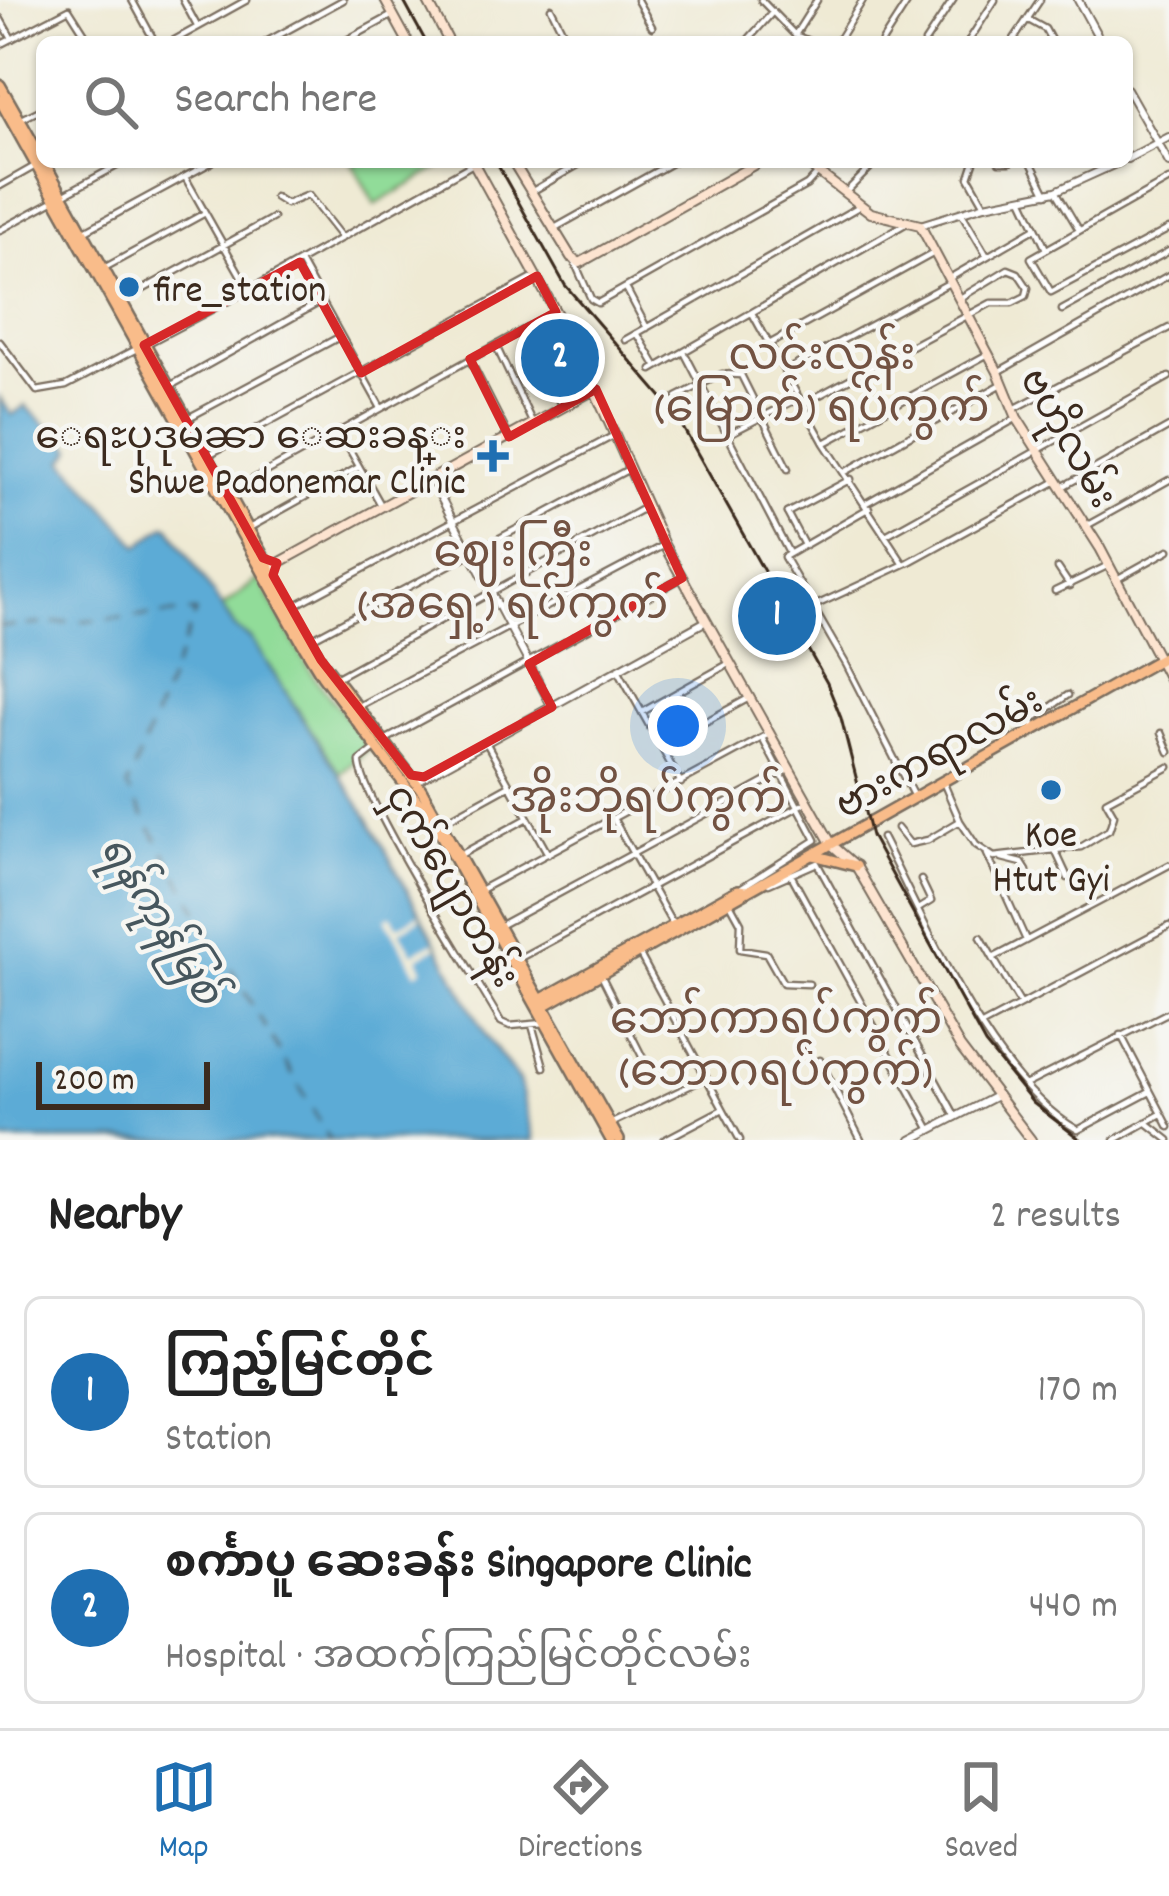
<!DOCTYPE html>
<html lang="en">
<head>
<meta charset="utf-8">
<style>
  :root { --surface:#fff; --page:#f6f6f6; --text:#222; --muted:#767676; --line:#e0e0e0; --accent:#1f6fb2 }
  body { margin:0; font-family:Dekko,"Noto Sans Myanmar",sans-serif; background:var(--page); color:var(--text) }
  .scale { position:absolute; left:36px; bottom:30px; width:174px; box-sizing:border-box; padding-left:12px; border:6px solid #3b2a1e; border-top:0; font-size:33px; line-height:42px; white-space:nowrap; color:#3b2a1e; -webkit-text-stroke:9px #f6f6f2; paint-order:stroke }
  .you { position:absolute; left:678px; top:726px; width:42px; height:42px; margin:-30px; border:9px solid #fff; border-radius:50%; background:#1a73e8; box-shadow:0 0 0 18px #1a73e833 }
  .badge { display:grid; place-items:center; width:78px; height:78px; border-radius:50%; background:var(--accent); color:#fff; font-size:39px; font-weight:700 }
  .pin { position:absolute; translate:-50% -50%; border:6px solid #fff; box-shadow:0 3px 12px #0006 }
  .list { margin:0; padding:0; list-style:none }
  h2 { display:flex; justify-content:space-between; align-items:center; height:156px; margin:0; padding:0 48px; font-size:51px }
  h2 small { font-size:39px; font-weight:400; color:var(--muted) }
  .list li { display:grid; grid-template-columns:78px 1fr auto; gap:36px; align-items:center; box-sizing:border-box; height:192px; margin:0 24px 24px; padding:0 24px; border:3px solid var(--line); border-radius:18px }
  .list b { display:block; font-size:45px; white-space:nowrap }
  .list p { margin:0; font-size:39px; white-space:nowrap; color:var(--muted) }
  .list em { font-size:39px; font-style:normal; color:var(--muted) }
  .icon { flex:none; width:66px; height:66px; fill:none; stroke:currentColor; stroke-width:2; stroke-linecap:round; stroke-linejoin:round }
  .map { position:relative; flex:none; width:1169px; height:1140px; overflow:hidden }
  .search { position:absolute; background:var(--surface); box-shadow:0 3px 9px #0004; left:36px; right:36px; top:36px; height:132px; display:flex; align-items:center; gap:30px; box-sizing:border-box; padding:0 42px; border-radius:18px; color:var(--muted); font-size:45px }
  .sheet { height:588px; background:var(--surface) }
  nav { display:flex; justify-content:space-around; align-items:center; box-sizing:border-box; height:168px; border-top:3px solid var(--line); background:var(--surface); font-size:33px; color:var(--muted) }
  nav a { display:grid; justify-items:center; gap:6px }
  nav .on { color:var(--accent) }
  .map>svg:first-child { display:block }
  .green { fill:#91dc99; stroke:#66835c; stroke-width:3 }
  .water { fill:#5cabd6; stroke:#4c6a7a; stroke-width:3 }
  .pier { fill:#efead4 }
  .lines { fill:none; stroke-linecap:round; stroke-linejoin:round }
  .ferry { stroke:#47575e; stroke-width:3; stroke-dasharray:15 12; stroke-linecap:butt }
  .pedestrian-casing { stroke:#7a6d5e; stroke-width:9 }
  .minor-casing { stroke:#7a6d5e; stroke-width:9 }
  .tertiary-casing { stroke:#7a6d5e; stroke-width:10 }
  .secondary-casing { stroke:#7a6d5e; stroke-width:12 }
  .primary-casing { stroke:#7a6d5e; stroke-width:14 }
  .pedestrian { stroke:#fff; stroke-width:4.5 }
  .minor { stroke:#fff; stroke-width:4.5 }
  .tertiary { stroke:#fff; stroke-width:6 }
  .secondary { stroke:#fde4d0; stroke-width:8 }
  .primary { stroke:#f9bc8a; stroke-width:9 }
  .rail { stroke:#3b2a1e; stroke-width:3 }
  .marked { fill:none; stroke:#d62828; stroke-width:9; stroke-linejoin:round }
  .poi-dot { fill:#1f6fb2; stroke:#f6f6f2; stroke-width:4.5 }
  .labels { text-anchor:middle; stroke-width:9; stroke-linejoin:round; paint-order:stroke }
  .poi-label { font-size:39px; fill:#3b2a1e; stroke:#f6f6f2; text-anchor:start }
  .street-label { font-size:39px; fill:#3b2a1e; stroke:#f6f6f2 }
  .water-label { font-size:42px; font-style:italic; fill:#47575e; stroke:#f6f6f2 }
  .quarter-label { font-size:45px; fill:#725242; stroke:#f6f6f2 }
</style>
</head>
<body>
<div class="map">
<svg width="1169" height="1140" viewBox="0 0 1169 1140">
  <rect width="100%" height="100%" fill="#f6f6f2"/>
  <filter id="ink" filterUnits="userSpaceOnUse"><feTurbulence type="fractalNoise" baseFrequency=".00833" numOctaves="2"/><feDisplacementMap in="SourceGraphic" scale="24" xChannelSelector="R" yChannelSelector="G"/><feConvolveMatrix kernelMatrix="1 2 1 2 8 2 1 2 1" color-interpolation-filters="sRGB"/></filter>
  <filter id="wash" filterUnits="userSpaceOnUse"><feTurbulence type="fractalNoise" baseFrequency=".004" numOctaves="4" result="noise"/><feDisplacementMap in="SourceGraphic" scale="48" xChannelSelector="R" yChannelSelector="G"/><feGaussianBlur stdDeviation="2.7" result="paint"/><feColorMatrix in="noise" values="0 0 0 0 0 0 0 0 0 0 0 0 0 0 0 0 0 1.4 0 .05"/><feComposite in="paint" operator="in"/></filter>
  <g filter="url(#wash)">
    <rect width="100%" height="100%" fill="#efead4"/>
    <path class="green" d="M 352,162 L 449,162 L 375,205 Z
      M 259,579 L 314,677 L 370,747 L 340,774 L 251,639 L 235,628 L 222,607 Z"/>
    <path class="water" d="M 0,398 L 12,415 L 25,406 L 73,449 L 64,460 L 139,546 L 166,525 L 170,527 L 235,628 L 251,639 L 368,818 L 487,1037 L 519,1081 L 534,1140 L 0,1140 Z"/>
    <path class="pier" d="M 419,914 L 421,918 L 400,931 L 413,953 L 434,942 L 437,947 L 418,958 L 423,969 L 416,973 L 385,918 L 391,915 L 398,926 Z"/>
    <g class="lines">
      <path class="ferry" d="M 0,627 L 196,612 L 127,787 L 330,1140"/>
    </g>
  </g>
  <g filter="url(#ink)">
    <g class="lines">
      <g class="pedestrian-casing">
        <path id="pedestrian" d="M 787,513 L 804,545"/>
      </g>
      <g class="minor-casing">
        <path id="minor" d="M 132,0 L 155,42
          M 183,0 L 197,26
          M 637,0 L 652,27
          M 761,0 L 795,35 L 811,42
          M 551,8 L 568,42
          M 0,18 L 12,39
          M 1027,19 L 1045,29 L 1052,42
          M 795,35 L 817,0
          M 171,42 L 247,0
          M 266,42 L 343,0
          M 343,42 L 391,16
          M 746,42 L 771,14
          M 837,42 L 863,0
          M 882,42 L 909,0
          M 925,42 L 953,0
          M 968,42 L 995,0
          M 1012,42 L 1040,0
          M 0,45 L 69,9 L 90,42
          M 20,120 L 42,109
          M 974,162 L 969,177 L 985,205
          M 999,162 L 1010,162
          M 1031,162 L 1047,194
          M 185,177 L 249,290
          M 1169,180 L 1031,258 L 1051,292 L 1169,229
          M 0,186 L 37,165
          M 1056,191 L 1079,230
          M 531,192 L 583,162
          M 846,192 L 876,162
          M 63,195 L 124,162
          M 275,197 L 286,204 L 308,195 L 342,238
          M 1023,200 L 1046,249
          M 961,212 L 987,256
          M 553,229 L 673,162
          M 0,230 L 53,201
          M 85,231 L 212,162
          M 300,262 L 381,408
          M 575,263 L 591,299 L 598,303 L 807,185 L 828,162
          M 106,267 L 205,213
          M 948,279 L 1036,228
          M 627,290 L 647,328
          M 120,302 L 273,218
          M 1062,310 L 1169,251
          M 752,313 L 824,443 L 903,563
          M 520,332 L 562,406
          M 637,333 L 657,367
          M 625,340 L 860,206
          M 0,342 L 37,391 L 66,386 L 249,290 L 471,165
          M 771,343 L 934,253
          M 496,346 L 532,422
          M 684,352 L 789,553
          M 470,360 L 508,435
          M 652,370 L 905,224
          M 785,371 L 949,283
          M 998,372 L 1169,275
          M 170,386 L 322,301
          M 677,397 L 722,374 L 741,375 L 788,469
          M 803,404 L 991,303 L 1012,303 L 1026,296 L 1028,288 L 1018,273 L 1008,269 L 962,297
          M 1014,409 L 1169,328
          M 190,417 L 341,336
          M 339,431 L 381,505
          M 727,435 L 799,398
          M 825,443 L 988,354
          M 210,454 L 537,276
          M 845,472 L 1002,384
          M 1062,487 L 1169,427
          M 230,492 L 556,312
          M 866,503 L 1017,418
          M 869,508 L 784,557 L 846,664 L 913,795
          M 787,513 L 851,479
          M 1086,526 L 1169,480
          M 251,527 L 359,467
          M 886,535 L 1169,377
          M 1058,568 L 1070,586
          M 1117,579 L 1169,550
          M 1055,591 L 1109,565
          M 292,607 L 615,435
          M 812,607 L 909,562 L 1057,481
          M 311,639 L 629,469
          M 619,671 L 681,783
          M 334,679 L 644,508
          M 357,707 L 664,545
          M 642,712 L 730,663
          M 1033,727 L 1032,720 L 1068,695
          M 1161,733 L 1169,752
          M 387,739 L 682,578
          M 487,744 L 548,854
          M 661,746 L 749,698
          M 374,750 L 360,761 C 356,790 479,983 501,1022 L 510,1026 L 545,1023
          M 944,784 L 960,821
          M 614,820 L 673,925
          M 441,823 L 510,785
          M 897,828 L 910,844 L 928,840 L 960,821 L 976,845 L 994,857 L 1055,850 L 1068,878
          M 882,838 C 928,927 990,1080 1078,1130 L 1150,1092
          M 1055,850 L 1081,847 L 1109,830 L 1114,815 L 1106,801 L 1169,767
          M 987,854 L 1026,940
          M 460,855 L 528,818
          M 1002,858 L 1022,863 L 1027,871
          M 790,873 L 931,1130
          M 769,884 L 817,863 L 956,1117
          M 742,887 L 816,840 L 762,738
          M 480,890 L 769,734
          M 730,903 L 741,923 L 740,949 L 766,953 L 783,983 L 809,984
          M 918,909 L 931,901 L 921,880
          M 499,926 L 789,769
          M 981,937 L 993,958
          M 640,955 L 740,1140
          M 518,959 L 807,802
          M 601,975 L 650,1072
          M 1020,1003 L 993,958 L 1169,865
          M 532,1025 L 544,1067
          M 982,1025 L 1169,926
          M 1121,1035 L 1169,1127
          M 820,1060 L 861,1140
          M 1025,1085 L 1169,1012
          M 1146,1122 L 1169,1140
          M 610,1124 L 706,1078
          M 664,1140 L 721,1110
          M 1115,1140 L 1161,1114"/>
      </g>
      <g class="tertiary-casing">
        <path id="tertiary" d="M 1078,0 L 1101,42
          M 1127,89 L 1169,163
          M 1127,159 L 1169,137
          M 920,225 L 985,205 L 1056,191 L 1120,162
          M 431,479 L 552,707
          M 415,782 L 706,621
          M 911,1140 L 998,1095"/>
      </g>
      <g class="secondary-casing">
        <path id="secondary" d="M 385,0 L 408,42
          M 427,0 L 449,42
          M 473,162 L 576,349 L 664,545 L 832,845 L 856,866 L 960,1047 L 1031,1140
          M 513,162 L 571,257 L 580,263 L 759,162
          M 805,162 L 871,213 L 920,225 L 998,372 L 1017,418 L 1100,548 L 1169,679
          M 266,570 L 596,389"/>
      </g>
      <g class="primary-casing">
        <path id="primary" d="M 0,85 L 42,159
          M 0,100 L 303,644 L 322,675 L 436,826 L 611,1140
          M 44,162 L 321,660 L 421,789 L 619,1140
          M 813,855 L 856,866
          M 540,1000 L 727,896 L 738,890 L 746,891
          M 542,1007 L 1169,654"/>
      </g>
      <use href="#pedestrian" class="pedestrian"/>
      <use href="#minor" class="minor"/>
      <use href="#tertiary" class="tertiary"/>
      <use href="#secondary" class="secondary"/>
      <use href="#primary" class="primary"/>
      <path class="rail" d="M 403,0 L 426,42
        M 496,162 L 565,285 L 673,410 L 827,683 L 841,718 L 871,836 L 985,1044 L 1033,1103 L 1081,1140"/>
    </g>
  </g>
  <path class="marked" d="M 300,262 L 361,373 L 537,276 L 556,312 L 470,359 L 509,437 L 596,389 L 682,578 L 529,664 L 552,707 L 424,777 L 411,775 L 321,660 L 273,575 L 277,563 L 263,558 L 144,345 Z"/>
  <g class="poi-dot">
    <circle cx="129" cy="287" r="12"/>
    <path d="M487 438h12v12h12v12h-12v12h-12v-12h-12v-12h12z"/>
    <circle cx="1051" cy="790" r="12"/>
  </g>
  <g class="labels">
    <g class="poi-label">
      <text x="153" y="301">fire_station</text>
      <text x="466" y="448" text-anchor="end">ေရႊပုဒုမၼာ ေဆးခန္း<tspan x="466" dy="45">Shwe Padonemar Clinic</tspan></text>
      <text x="1051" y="846" text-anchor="middle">Koe<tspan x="1051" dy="45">Htut Gyi</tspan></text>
    </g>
    <g class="street-label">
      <text transform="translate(1070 437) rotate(60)" y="14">ဗဟိုလမ်း</text>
      <text transform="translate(938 751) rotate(-29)" y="14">ဗားကရာလမ်း</text>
      <text transform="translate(454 885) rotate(60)" y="14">ငှက်ပျောတန်း</text>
    </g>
    <g class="water-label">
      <text transform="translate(163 919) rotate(58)" y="15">ရန်ကုန်မြစ်</text>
    </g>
    <g class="quarter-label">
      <text x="822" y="369">လင်းလွန်း<tspan x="822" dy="52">(မြောက်) ရပ်ကွက်</tspan></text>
      <text x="513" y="566">ဈေးကြီး<tspan x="513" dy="52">(အရှေ့) ရပ်ကွက်</tspan></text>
      <text x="648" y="812">အိုးဘိုရပ်ကွက်</text>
      <text x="776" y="1033">ဘော်ကာရပ်ကွက်<tspan x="776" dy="52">(ဘောဂရပ်ကွက်)</tspan></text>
    </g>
  </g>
</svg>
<div class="scale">200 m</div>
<div class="you"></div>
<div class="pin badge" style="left:777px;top:616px">1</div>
<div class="pin badge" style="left:560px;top:358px">2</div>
<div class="search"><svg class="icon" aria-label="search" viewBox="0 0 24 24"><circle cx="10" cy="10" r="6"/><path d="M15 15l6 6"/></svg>Search here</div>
</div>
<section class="sheet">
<h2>Nearby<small>2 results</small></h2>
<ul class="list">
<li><span class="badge">1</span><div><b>ကြည့်မြင်တိုင်</b><p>Station</p></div><em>170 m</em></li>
<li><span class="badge">2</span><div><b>စင်္ကာပူ ဆေးခန်း Singapore Clinic</b><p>Hospital · အထက်ကြည်မြင်တိုင်လမ်း</p></div><em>440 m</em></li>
</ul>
</section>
<nav>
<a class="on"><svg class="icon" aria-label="map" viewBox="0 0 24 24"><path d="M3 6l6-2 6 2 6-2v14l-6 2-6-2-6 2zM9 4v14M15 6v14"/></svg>Map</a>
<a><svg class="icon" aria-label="directions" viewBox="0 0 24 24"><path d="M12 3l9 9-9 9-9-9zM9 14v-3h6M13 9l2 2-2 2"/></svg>Directions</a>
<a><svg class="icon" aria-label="saved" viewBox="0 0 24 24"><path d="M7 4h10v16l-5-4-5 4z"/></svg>Saved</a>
</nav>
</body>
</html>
